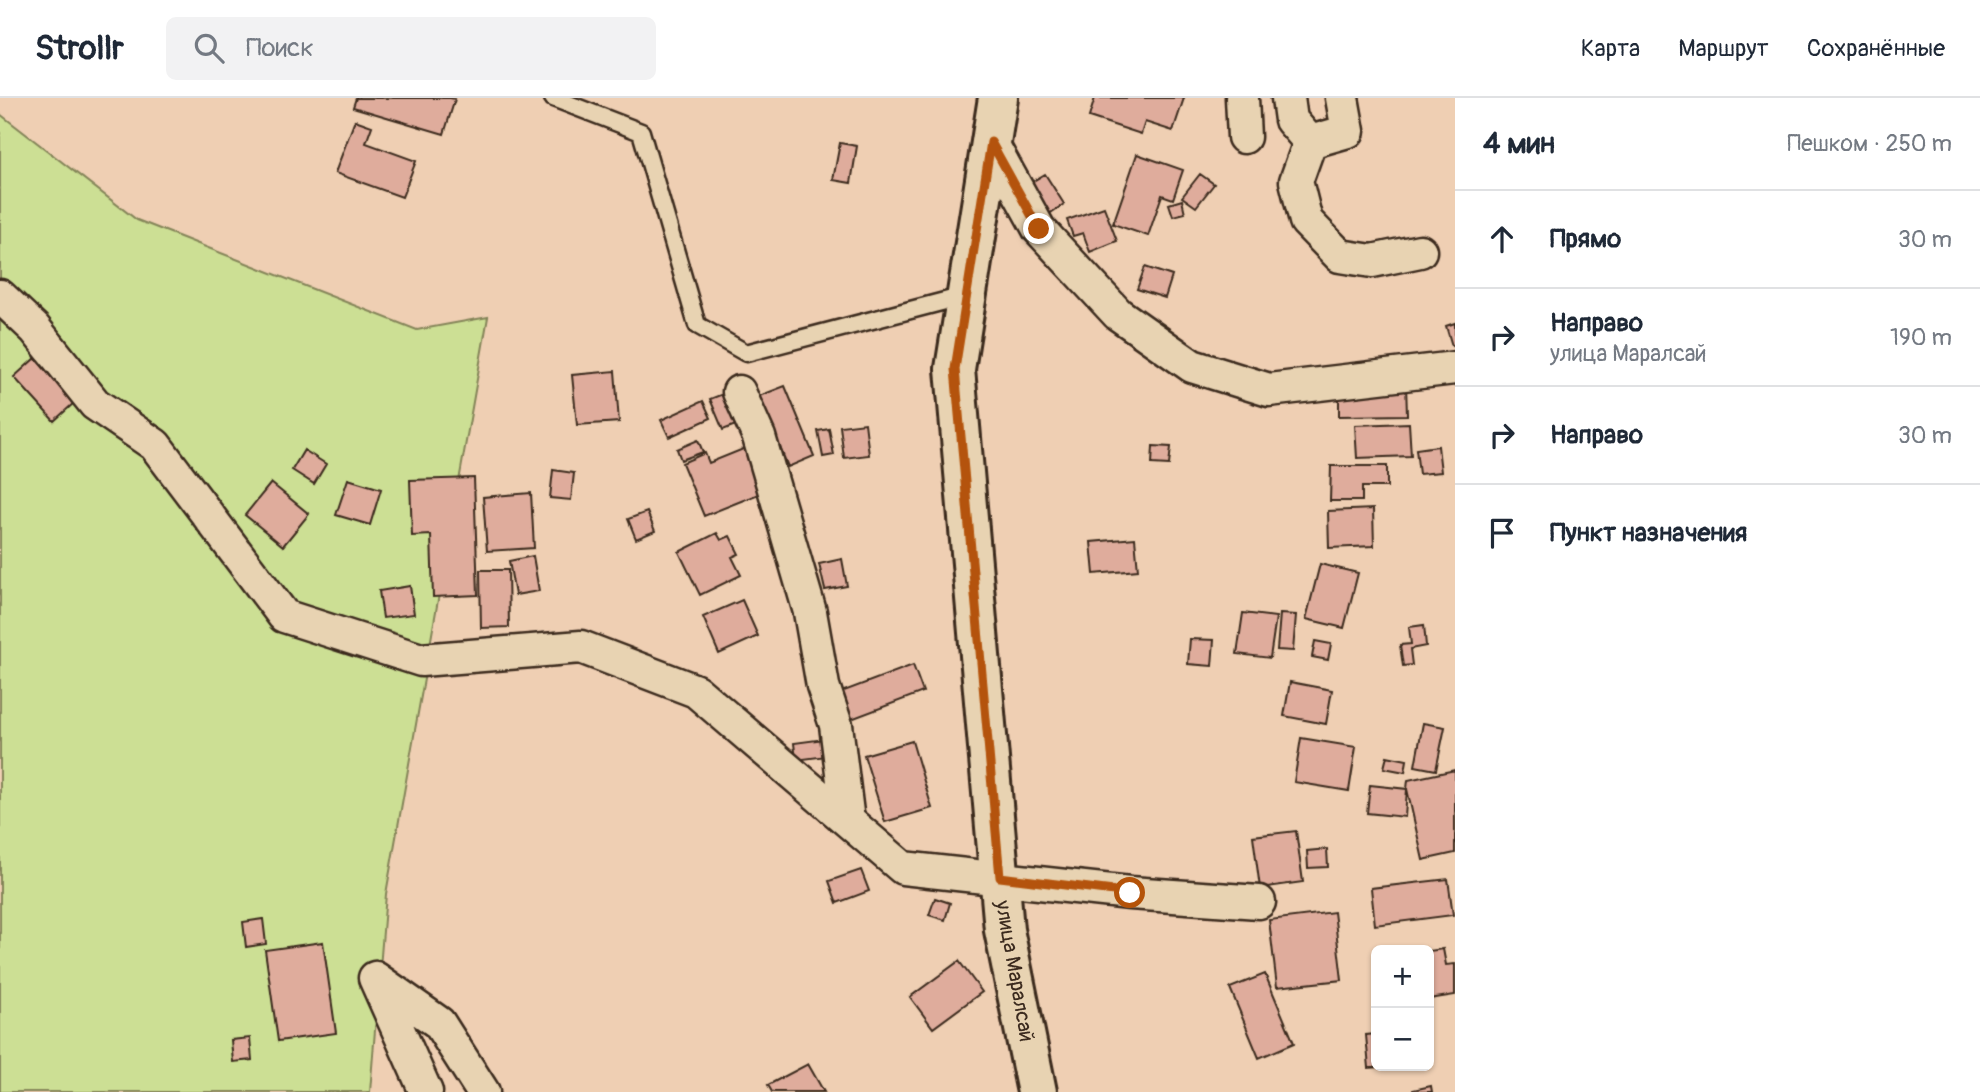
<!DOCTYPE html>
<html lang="ru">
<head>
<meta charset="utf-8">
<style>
  :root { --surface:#fff; --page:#f2f2f3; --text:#1f2937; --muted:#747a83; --line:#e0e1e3 }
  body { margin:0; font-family:Pangolin,sans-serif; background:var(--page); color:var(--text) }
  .controls { position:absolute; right:21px; bottom:21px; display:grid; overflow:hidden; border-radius:10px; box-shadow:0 2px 5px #0004 }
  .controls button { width:63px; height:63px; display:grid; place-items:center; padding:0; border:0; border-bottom:2px solid var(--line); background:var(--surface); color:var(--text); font:35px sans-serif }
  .stop { position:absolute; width:21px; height:21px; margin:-16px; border:5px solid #b45309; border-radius:50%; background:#fff }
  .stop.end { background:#b45309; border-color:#fff; box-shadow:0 2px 7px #0008 }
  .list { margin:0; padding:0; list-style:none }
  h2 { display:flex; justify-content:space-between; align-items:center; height:91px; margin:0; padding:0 28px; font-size:30px }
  h2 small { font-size:23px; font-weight:400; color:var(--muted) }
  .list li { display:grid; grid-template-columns:46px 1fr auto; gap:21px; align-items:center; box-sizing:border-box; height:98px; padding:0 28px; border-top:2px solid var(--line) }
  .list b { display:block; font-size:26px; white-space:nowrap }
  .list p { margin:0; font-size:23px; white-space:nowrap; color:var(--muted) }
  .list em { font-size:23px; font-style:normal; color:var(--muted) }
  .icon { flex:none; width:38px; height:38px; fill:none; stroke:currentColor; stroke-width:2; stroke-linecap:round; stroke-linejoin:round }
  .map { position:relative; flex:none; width:1455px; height:994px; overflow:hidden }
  header { display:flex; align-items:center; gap:42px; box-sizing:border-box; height:98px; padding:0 35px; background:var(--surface); border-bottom:2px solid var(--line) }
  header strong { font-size:33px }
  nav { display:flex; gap:38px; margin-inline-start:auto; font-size:24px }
  .search { width:490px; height:63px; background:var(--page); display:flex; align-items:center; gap:18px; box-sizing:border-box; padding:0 24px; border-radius:10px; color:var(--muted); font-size:26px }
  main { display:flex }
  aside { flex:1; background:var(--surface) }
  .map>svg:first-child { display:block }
  .green { fill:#ccdf94; stroke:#848459; stroke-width:2 }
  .building { fill:#dfac9c; stroke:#3b2a1e; stroke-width:2 }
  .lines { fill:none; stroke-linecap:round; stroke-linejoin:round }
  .lane-casing { stroke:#3b2a1e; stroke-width:21 }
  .street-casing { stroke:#3b2a1e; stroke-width:37 }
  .secondary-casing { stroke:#3b2a1e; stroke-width:44 }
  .lane { stroke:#e8d3b2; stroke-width:16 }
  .street { stroke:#e8d3b2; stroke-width:32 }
  .secondary { stroke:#e8d3b2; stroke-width:38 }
  .route { stroke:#b45309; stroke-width:9 }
  .labels { text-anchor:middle; stroke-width:5; stroke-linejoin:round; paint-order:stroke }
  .street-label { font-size:21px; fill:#3b2a1e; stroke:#e8d3b2 }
</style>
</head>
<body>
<header>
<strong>Strollr</strong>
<div class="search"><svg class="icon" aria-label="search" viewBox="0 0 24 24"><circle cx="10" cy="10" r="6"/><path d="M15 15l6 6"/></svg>Поиск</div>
<nav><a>Карта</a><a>Маршрут</a><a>Сохранённые</a></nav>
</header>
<main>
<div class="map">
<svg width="1455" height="994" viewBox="0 0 1455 994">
  <rect width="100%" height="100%" fill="#efcfb3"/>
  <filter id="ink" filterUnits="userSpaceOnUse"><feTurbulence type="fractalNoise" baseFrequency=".0143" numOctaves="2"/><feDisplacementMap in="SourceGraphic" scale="14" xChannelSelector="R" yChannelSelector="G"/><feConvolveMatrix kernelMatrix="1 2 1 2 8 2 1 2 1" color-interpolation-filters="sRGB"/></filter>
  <g filter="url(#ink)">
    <path class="green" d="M 0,16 L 137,122 L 417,232 L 488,219 L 386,796 L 370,994 L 0,994 Z"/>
    <path class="building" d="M 356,0 L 450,0 L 455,1 L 444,36 L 353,9 Z
      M 1095,0 L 1184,0 L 1173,33 L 1145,24 L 1141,36 L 1089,19 Z
      M 355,22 L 372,28 L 366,45 L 416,63 L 402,99 L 335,75 Z
      M 840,45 L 857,48 L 851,85 L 833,82 Z
      M 1137,56 L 1183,72 L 1173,101 L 1162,97 L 1148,138 L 1113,126 Z
      M 1045,76 L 1064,106 L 1049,116 L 1030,85 Z
      M 1200,76 L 1214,86 L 1196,109 L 1182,99 Z
      M 1182,102 L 1185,115 L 1173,118 L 1169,106 Z
      M 1104,109 L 1117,143 L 1090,154 L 1083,135 L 1073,138 L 1067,122 Z
      M 1145,169 L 1172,178 L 1165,200 L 1137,191 Z
      M 1455,225 L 1455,247 L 1452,248 L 1446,228 Z
      M 35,260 L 74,305 L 54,323 L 14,279 Z
      M 615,273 L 619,324 L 577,327 L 572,277 Z
      M 1406,286 L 1407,317 L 1339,318 L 1339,287 Z
      M 785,288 L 814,358 L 788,369 L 759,298 Z
      M 728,294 L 741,325 L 723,332 L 710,301 Z
      M 703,303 L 711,320 L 669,339 L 661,322 Z
      M 865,325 L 869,357 L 844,360 L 840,328 Z
      M 1409,325 L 1411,358 L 1357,360 L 1355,327 Z
      M 829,331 L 834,357 L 823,359 L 818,333 Z
      M 698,342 L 703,354 L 681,362 L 677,351 Z
      M 753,347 L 771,391 L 704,418 L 682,365 L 705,355 L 709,365 Z
      M 1153,348 L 1171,349 L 1169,367 L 1152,366 Z
      M 1438,348 L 1441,374 L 1419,376 L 1416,351 Z
      M 304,352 L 326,366 L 314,386 L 292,372 Z
      M 1331,368 L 1387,368 L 1387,389 L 1362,389 L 1362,403 L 1330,403 Z
      M 553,372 L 574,375 L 571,402 L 550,400 Z
      M 474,380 L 478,497 L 433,499 L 431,437 L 412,438 L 410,382 Z
      M 348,381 L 381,391 L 370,427 L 336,417 Z
      M 271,385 L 309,416 L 283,448 L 245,417 Z
      M 531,395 L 534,450 L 487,453 L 483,399 Z
      M 1373,411 L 1374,448 L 1329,450 L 1328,413 Z
      M 647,414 L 655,433 L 636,441 L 628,421 Z
      M 717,435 L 721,442 L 730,438 L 739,456 L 732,459 L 741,477 L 700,497 L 679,454 Z
      M 1135,440 L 1138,472 L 1094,476 L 1091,444 Z
      M 533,458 L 539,493 L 515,497 L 509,463 Z
      M 842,461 L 847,488 L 825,492 L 819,466 Z
      M 1320,466 L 1358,475 L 1344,530 L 1306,521 Z
      M 480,472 L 508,472 L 509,529 L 481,530 Z
      M 410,488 L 414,516 L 383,520 L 379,493 Z
      M 742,502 L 758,538 L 719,556 L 703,519 Z
      M 1243,515 L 1276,519 L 1270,560 L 1237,556 Z
      M 1280,516 L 1296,517 L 1293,553 L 1277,552 Z
      M 1424,527 L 1426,548 L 1410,551 L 1412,567 L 1403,568 L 1400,547 L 1411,546 L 1409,529 Z
      M 1190,541 L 1214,542 L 1212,568 L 1188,566 Z
      M 1315,543 L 1331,546 L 1328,562 L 1312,559 Z
      M 913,567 L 923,594 L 846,623 L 836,596 Z
      M 1290,584 L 1332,592 L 1326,626 L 1284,618 Z
      M 1423,625 L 1445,629 L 1436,672 L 1415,668 Z
      M 1301,640 L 1356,649 L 1349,693 L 1294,684 Z
      M 824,641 L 827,658 L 796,662 L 794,645 Z
      M 912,643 L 932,710 L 885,724 L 864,657 Z
      M 1387,658 L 1407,662 L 1405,674 L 1384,670 Z
      M 1455,672 L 1455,755 L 1423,762 L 1407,691 L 1408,682 Z
      M 1370,687 L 1407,691 L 1405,719 L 1367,715 Z
      M 1296,733 L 1303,784 L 1260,790 L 1253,738 Z
      M 1327,751 L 1328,769 L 1308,770 L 1307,753 Z
      M 861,772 L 869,793 L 837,805 L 829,783 Z
      M 1448,781 L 1453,817 L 1375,827 L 1371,790 Z
      M 935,800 L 950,805 L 945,822 L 929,817 Z
      M 1334,814 L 1342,882 L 1277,889 L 1269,822 Z
      M 263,821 L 266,846 L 246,849 L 243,824 Z
      M 323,844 L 336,935 L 278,943 L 265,852 Z
      M 1443,851 L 1446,867 L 1455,866 L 1455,897 L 1429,901 L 1429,853 Z
      M 959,863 L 982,894 L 933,930 L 910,899 Z
      M 1265,876 L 1294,945 L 1259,960 L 1230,890 Z
      M 1376,936 L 1376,968 L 1393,968 L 1369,970 L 1366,937 Z
      M 250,940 L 252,962 L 233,964 L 231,942 Z
      M 808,966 L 824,994 L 772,994 L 768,987 Z
      M 1431,988 L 1432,994 L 1413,994 L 1413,992 Z"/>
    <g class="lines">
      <g class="lane-casing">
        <path id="lane" d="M 553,0 L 641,34 L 697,227 L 746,255 L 964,198"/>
      </g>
      <g class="street-casing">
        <path id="street" d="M 1242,0 L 1244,39
          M 1288,0 L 1291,22 L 1310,44 L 1348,33 L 1342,0
          M 991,44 L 1039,131 L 1118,216 L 1192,268 L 1269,292 L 1455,270
          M 1310,44 L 1296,83 L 1306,123 L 1340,158 L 1372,163 L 1420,153
          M 0,198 L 35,231 L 95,306 L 155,347 L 284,518 L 421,562 L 581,549 L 696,593 L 903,770 L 1130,795 L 1259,804
          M 739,294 L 759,339 L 810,514 L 823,588 L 836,627 L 848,723
          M 426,994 L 375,880 L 439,925 L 483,994"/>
      </g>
      <g class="secondary-casing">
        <path id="secondary" d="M 998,0 L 955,271 L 1004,832 L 1037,994"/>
      </g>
      <use href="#lane" class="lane"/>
      <use href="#street" class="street"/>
      <use href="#secondary" class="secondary"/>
    </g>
  </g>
  <g class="lines" filter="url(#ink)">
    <path class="route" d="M 1039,131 L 991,44 L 955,271 L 1000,779 L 1130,795"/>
  </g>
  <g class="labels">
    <g class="street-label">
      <text transform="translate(1015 873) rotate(80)" y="7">улица Маралсай</text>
    </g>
  </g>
</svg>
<div class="controls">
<button>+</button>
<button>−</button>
</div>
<div class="stop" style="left:1130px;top:795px"></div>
<div class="stop end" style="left:1039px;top:131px"></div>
</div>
<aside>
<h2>4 мин<small>Пешком · 250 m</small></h2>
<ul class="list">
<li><svg class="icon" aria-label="ahead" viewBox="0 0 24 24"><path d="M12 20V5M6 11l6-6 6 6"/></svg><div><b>Прямо</b></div><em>30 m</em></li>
<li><svg class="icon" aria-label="right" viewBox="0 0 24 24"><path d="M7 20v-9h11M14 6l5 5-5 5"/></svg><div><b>Направо</b><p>улица Маралсай</p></div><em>190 m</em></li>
<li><svg class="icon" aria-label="right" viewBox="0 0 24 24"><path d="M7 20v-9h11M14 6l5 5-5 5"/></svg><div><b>Направо</b></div><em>30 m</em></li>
<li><svg class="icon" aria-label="arrive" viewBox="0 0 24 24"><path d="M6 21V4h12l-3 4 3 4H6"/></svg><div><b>Пункт назначения</b></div></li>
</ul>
</aside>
</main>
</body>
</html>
